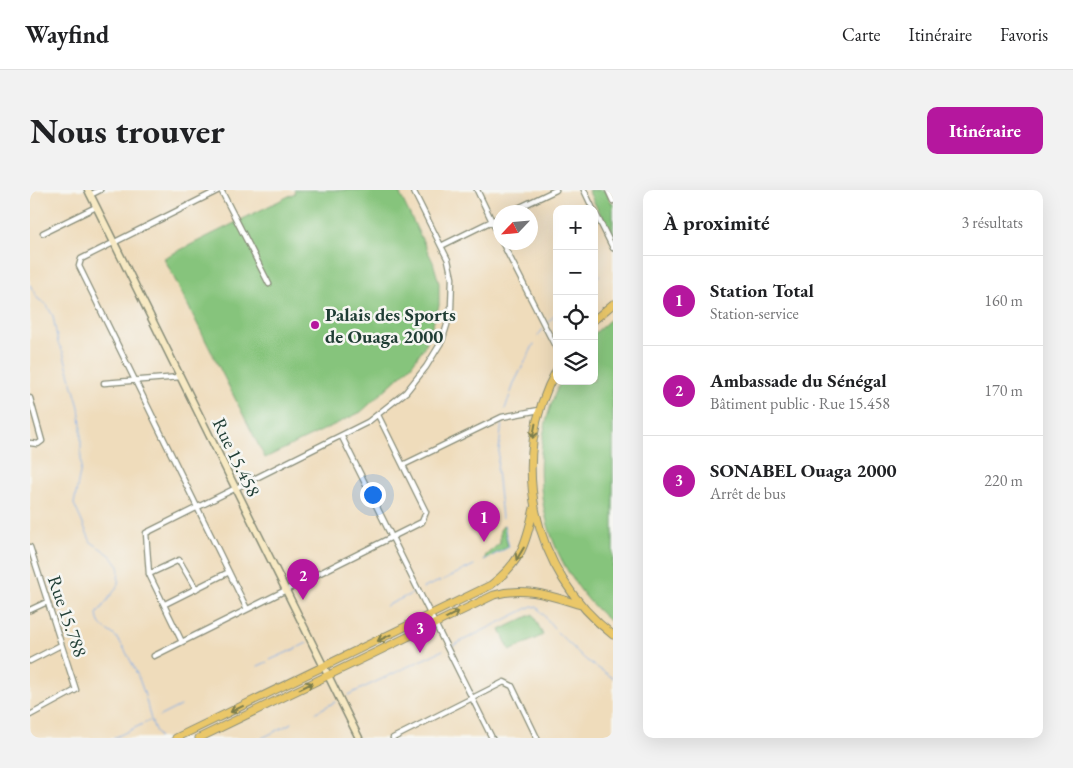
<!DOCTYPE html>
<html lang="fr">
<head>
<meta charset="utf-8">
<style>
  :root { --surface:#fff; --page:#f2f2f2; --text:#202124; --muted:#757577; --line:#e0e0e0; --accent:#b5179e }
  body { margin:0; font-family:"EB Garamond",serif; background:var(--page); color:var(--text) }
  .controls { position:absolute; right:15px; top:15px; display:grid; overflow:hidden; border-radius:10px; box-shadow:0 5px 20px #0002 }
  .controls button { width:45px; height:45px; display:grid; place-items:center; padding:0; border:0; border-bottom:1px solid var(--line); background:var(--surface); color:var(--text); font:25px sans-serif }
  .compass { position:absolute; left:463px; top:15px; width:45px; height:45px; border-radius:50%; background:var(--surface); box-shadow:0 5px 20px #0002; rotate:244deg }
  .you { position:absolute; left:342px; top:304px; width:18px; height:18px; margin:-12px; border:4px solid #fff; border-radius:50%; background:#1a73e8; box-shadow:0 0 0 8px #1a73e833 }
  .badge { display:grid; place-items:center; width:32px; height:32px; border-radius:50%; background:var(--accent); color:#fff; font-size:16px; font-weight:700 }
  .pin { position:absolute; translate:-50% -41px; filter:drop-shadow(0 1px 2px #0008) }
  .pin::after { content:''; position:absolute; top:26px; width:18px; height:15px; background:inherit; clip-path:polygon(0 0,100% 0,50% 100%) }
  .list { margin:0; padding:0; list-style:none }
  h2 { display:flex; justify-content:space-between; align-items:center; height:65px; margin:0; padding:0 20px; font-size:21px }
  h2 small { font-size:16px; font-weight:400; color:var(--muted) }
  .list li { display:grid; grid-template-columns:32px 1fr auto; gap:15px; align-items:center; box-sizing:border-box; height:90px; padding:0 20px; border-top:1px solid var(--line) }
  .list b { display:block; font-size:19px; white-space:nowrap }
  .list p { margin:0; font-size:16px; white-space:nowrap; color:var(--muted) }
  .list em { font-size:16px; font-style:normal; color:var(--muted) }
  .icon { flex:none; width:28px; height:28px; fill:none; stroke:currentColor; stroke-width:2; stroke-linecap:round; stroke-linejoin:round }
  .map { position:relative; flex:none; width:583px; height:548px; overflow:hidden; border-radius:10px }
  header { display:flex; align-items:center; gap:30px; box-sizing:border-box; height:70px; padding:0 25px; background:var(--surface); border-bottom:1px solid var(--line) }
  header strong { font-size:24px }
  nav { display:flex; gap:28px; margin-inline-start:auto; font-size:18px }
  .intro { display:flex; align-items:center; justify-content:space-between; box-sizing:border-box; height:120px; padding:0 30px }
  h1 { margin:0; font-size:35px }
  .button { padding:12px 22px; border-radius:10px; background:var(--accent); color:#fff; font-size:18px; font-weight:700 }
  main { display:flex; gap:30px; padding:0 30px }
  aside { flex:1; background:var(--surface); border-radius:10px; box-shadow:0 5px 20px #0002 }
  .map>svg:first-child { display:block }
  .green { fill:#86c47c; stroke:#528058 }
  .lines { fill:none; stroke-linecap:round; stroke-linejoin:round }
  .stream { stroke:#7dabe7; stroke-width:1 }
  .minor-casing { stroke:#878c78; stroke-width:7 }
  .secondary-casing { stroke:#878c78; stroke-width:9 }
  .primary-casing { stroke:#878c78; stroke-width:9 }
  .minor { stroke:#fff; stroke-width:4.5 }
  .secondary { stroke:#f7e9c3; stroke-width:6 }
  .primary { stroke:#eac769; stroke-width:7 }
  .oneway { stroke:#7a7b4c }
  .poi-dot { fill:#b5179e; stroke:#f6f6f2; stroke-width:2 }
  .labels { text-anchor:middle; stroke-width:5; stroke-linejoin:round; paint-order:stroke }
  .poi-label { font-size:19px; font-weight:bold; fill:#1f3d34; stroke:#f6f6f2; text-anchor:start }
  .street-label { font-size:19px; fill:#1f3d34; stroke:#f6f6f2 }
</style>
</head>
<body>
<header>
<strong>Wayfind</strong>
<nav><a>Carte</a><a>Itinéraire</a><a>Favoris</a></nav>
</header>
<div class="intro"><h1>Nous trouver</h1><a class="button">Itinéraire</a></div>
<main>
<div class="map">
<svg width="583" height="548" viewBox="0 0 583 548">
  <rect width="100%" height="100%" fill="#f6f6f2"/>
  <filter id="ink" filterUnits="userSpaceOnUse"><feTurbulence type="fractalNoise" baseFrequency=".02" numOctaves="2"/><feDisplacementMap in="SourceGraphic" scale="10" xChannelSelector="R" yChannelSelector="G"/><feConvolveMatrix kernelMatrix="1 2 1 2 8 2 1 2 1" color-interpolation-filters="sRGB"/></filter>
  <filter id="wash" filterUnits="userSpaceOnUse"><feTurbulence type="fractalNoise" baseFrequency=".0096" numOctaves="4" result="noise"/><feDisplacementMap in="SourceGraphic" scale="20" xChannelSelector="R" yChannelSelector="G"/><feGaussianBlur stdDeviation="1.12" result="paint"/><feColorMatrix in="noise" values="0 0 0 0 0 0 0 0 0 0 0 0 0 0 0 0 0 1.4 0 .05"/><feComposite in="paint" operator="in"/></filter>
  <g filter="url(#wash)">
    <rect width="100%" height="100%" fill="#efdcbb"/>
    <path class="green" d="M 264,0 L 368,0 L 403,72 L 409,93 L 409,116 L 396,154 L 381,176 L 331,222 L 235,268 L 134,68 L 265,3 Z
      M 558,0 L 575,0 L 583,15 L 583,50 Z
      M 583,127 L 583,434 C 513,376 491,280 528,197 L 531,191 L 564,191 L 564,144 Z
      M 474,335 L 478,357 L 454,370 L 456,365 L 470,353 L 470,340 Z
      M 503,424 L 513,445 L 480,461 L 470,440 Z"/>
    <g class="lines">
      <path class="stream" d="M 564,89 L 570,85
        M 0,95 L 8,109 L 16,114 L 23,126 L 28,153 L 33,162 L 49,217 L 51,235 L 51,277 L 44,314 L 61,352 L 80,365 L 89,376 L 88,394 L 85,400 L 67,424 C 68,441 82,439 90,452 C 98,465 107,482 112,497 C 119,515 118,530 129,547
        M 518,133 L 527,122
        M 508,146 L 513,139
        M 475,219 L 485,191 L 504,154
        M 472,231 L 467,280 L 472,328
        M 454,370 L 479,357 L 474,335
        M 413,390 L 444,375
        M 393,398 L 410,391
        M 356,416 L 385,402
        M 527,442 L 556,470 L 583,488
        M 422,456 L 502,416 L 507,417 L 524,438
        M 269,457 L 277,453
        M 240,470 L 267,458
        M 228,476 L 237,472
        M 318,505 L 413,460
        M 286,522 L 305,512
        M 130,526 L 150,516
        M 84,548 L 119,531
        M 232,548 L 262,533"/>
    </g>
  </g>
  <g filter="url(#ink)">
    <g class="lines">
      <g class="minor-casing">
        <path id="minor" d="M 189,0 L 51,69 L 49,76 L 217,419
          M 191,0 L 239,94
          M 447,0 L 470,48
          M 554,0 L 563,19
          M 578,0 L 583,11
          M 60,5 L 70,0
          M 564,20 L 583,58
          M 480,22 L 526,0
          M 13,43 L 66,17
          M 472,52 L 527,160
          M 411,56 L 470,27
          M 74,193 L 150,187
          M 0,208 L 12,251 L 8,254 L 0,253
          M 312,247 L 462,548
          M 373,275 L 472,227 L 509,220
          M 0,357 L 46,500 L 0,525
          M 119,384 L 149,370 L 166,399
          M 135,414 L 199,382
          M 0,420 L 17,412
          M 152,452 L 119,384 L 116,343 L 338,232 L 376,202 L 396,177 L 412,151 L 417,135 L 421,118 L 422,88 L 418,70 L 383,0
          M 124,466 L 392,332 L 396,322 L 348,225
          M 0,471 L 31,455
          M 363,548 L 474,492 L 482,496 L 507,548"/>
      </g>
      <g class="secondary-casing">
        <path id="secondary" d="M 58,0 L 329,548"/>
      </g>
      <g class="primary-casing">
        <path id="primary" d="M 564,130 L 583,114
          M 527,179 C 477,269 502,382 583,445
          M 146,548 L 461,395 C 491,372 496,354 504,318
          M 169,548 L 464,405 C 496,396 521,406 551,415"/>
      </g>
      <use href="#minor" class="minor"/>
      <use href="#secondary" class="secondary"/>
      <use href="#primary" class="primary"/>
    </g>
    <defs><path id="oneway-shaft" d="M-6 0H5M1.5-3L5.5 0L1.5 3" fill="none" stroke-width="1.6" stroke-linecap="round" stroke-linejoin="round" transform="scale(1.25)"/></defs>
    <g class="oneway">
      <use href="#oneway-shaft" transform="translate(504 241) rotate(101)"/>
      <use href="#oneway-shaft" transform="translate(490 364) rotate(121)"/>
      <use href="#oneway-shaft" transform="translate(422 425) rotate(-27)"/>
      <use href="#oneway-shaft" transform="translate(354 448) rotate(154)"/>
      <use href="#oneway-shaft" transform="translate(276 496) rotate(-26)"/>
      <use href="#oneway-shaft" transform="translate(207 519) rotate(154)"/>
    </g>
  </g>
  <circle class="poi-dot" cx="285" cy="135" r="5"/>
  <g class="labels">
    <g class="poi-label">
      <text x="295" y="131">Palais des Sports<tspan x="295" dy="22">de Ouaga 2000</tspan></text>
    </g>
    <g class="street-label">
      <text transform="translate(207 267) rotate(64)" y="7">Rue 15.458</text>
      <text transform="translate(38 426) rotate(71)" y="7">Rue 15.788</text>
    </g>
  </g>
</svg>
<div class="controls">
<button>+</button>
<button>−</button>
<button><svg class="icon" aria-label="locate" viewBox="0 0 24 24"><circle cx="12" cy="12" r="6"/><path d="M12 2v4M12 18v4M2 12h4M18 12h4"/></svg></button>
<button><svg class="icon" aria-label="layers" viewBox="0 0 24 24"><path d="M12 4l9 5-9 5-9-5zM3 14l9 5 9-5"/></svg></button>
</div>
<svg class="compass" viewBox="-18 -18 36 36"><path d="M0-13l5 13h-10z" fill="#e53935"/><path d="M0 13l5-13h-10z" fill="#757577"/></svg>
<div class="you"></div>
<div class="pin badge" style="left:454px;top:352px">1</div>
<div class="pin badge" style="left:273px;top:410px">2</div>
<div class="pin badge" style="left:390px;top:463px">3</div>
</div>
<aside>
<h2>À proximité<small>3 résultats</small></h2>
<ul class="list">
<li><span class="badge">1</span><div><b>Station Total</b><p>Station-service</p></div><em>160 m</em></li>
<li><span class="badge">2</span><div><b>Ambassade du Sénégal</b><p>Bâtiment public · Rue 15.458</p></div><em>170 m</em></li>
<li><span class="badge">3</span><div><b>SONABEL Ouaga 2000</b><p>Arrêt de bus</p></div><em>220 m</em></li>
</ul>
</aside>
</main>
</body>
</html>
